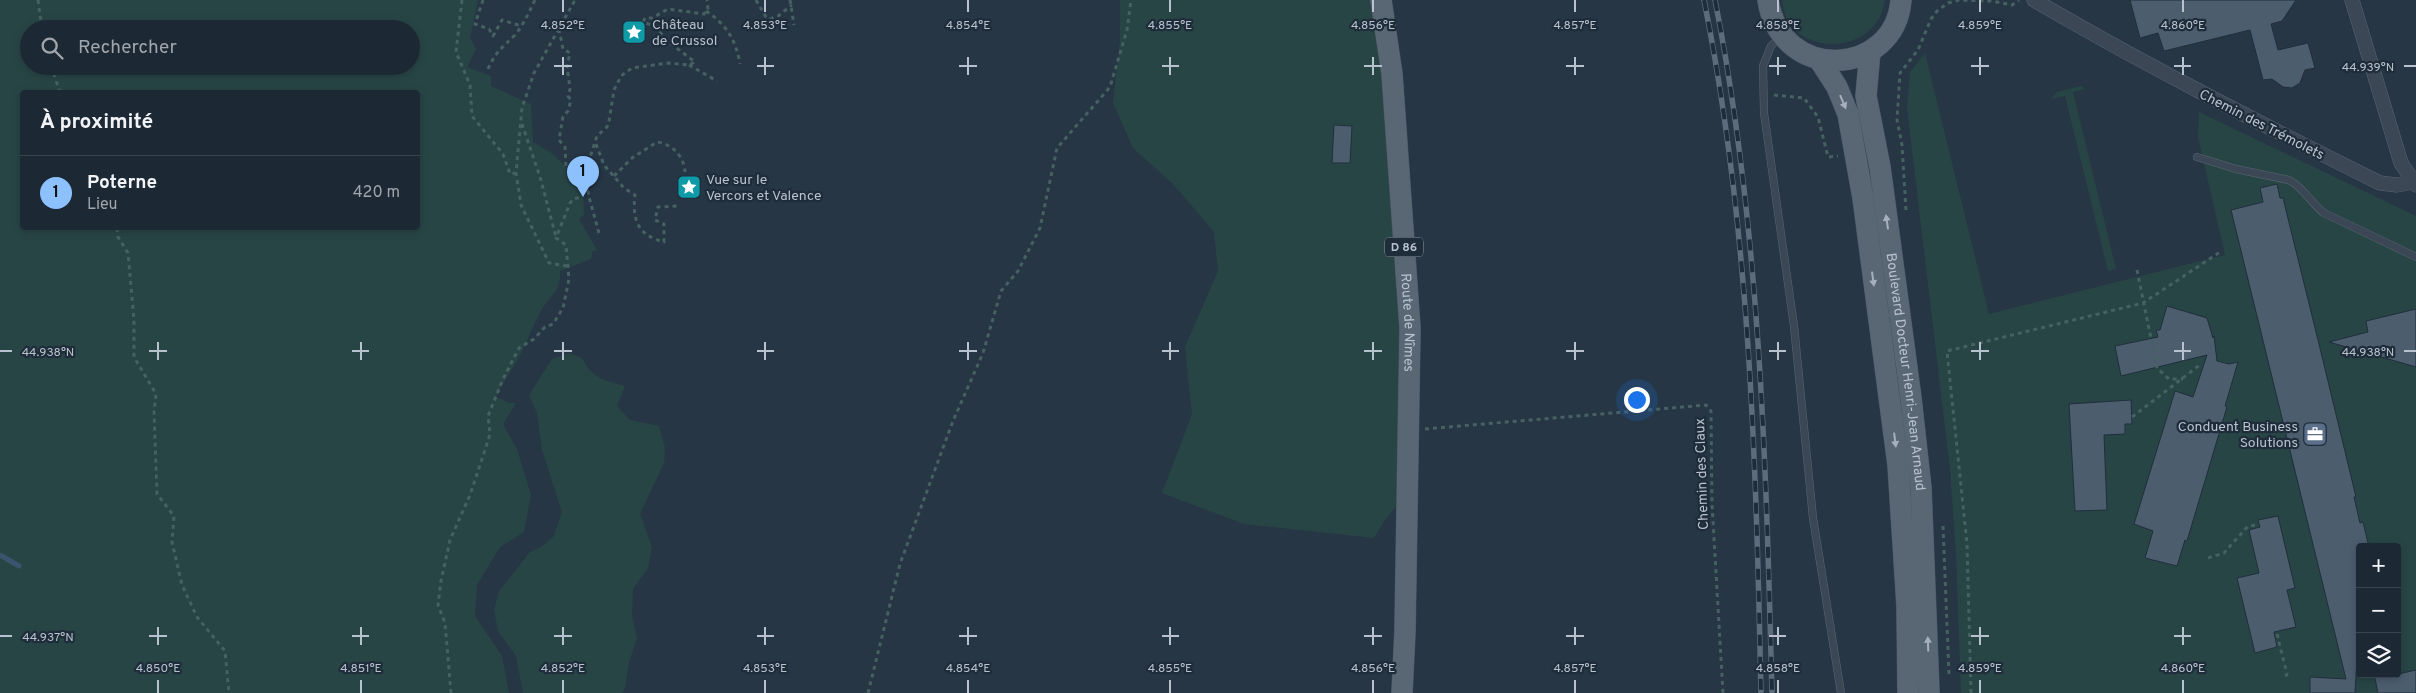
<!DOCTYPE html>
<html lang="fr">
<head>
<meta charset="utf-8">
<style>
  :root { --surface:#1c2834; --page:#25303c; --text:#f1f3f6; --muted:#a0a6ac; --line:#3a444f; --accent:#8dc1fe }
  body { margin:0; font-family:Overpass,sans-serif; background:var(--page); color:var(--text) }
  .controls { position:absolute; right:15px; bottom:15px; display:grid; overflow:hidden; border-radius:5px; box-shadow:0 2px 8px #0003 }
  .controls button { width:45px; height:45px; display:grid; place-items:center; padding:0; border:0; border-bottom:1px solid var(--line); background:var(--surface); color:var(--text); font:25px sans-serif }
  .you { position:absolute; left:1636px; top:399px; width:18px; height:18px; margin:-12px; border:4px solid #fff; border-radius:50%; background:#1a73e8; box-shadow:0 0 0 8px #1a73e833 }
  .badge { display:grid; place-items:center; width:32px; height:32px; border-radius:50%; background:var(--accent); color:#111; font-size:16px; font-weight:700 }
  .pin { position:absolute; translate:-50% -41px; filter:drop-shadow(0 1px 2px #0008) }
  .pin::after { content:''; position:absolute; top:26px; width:18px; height:15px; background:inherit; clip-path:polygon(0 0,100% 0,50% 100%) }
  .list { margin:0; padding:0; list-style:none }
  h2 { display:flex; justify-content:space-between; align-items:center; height:65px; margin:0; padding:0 20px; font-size:21px }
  h2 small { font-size:16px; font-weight:400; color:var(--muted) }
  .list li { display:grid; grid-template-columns:32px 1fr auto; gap:15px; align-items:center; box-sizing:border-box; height:75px; padding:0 20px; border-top:1px solid var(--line) }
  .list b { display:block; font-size:19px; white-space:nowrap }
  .list p { margin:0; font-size:16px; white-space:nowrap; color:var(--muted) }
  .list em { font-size:16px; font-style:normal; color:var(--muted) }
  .icon { flex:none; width:28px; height:28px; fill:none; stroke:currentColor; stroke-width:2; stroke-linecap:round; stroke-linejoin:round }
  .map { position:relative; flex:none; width:2416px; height:693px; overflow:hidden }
  .search { position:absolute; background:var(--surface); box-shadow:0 2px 8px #0003; left:20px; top:20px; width:400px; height:55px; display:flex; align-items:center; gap:12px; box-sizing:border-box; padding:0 18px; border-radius:28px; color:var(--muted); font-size:19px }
  .panel { position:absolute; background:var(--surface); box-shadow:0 2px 8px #0003; left:20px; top:90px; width:400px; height:140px; border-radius:5px }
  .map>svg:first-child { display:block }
  .green { fill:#284546; fill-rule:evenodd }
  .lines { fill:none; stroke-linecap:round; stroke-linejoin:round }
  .stream { stroke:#3b546e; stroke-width:5 }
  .building { fill:#4c5d6e; stroke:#212e3c }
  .lane-casing { stroke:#596572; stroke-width:8 }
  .street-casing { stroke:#596572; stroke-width:15 }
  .primary-casing { stroke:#475361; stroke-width:22 }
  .path { stroke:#466162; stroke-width:3; stroke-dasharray:4 4; stroke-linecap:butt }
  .lane { stroke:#3b4754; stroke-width:7 }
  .street { stroke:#3b4754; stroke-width:14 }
  .primary { stroke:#596674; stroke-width:21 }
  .rail-casing { stroke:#5c6c7b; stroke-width:5.5 }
  .rail { stroke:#1f2c3a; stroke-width:4; stroke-dasharray:11; stroke-linecap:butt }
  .oneway { fill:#a5b0bc }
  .ticks { fill:none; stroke:#b8c2ce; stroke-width:2 }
  .labels { text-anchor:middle; stroke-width:4.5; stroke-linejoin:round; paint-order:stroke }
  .shield { fill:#1f2c3a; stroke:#8a95a2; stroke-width:1 }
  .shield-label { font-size:12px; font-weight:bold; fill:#b8c2ce }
  .poi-label { font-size:14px; fill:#b8c2ce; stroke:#1f2c3a; text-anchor:start }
  .street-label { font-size:14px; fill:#b8c2ce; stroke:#1f2c3a }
  .ticks-label { font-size:12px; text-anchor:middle; fill:#b8c2ce; stroke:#1f2c3a; stroke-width:4.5; stroke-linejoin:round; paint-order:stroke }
</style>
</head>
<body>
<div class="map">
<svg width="2416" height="693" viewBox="0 0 2416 693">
  <rect width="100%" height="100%" fill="#263645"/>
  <path class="green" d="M 0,0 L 478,0 L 470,38 L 476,49 L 467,67 L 491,76 L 491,86 L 531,104 L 533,142 L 553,154 L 566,167 L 573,169 L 573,181 L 578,182 L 583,187 L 584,215 L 579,219 L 597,250 L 592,252 L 591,259 L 560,271 C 561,293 550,295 541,311 C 534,323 529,337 523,349 C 515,366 504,380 496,397 L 509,403 L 516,403 L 503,424 L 517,449 L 531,495 L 524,532 L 500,547 L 477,585 L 475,616 L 502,656 L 509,693 L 0,693 ZM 29,29 L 411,29 L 411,66 L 29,66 ZM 22,92 L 418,92 L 418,228 L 22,228 Z
    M 1120,0 L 1381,0 L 1392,74 L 1406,495 L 1385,520 L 1374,538 L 1244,524 L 1162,493 L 1192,414 L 1185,347 L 1218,271 L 1214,232 L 1174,185 L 1133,148 L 1113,103 L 1120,40 Z
    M 1782,0 L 1885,0 C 1877,59 1786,58 1782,0 Z
    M 1925,53 L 1989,314 L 2225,255 L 2198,137 L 2199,112 L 2416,216 L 2416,693 L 1961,693 L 1956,554 L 1950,469 L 1907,108 L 1910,72 ZM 2360,547 L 2397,547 L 2397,674 L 2360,674 Z
    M 2081,86 L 2085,89 L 2073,92 L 2116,269 L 2108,271 L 2065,96 L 2051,99 L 2057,92 Z
    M 569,353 L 582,358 C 592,379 604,380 625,386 L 617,406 L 630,420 L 659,426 L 665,448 L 664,463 L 640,514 L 652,547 L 648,568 L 633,589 L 632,616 L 637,638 L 629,662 L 625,688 L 622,693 L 523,693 L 516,656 L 498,631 L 494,610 L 499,591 L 515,571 L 530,552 L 541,547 L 554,536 L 562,512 L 542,450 L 537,413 L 529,395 L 552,359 Z"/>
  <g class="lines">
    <path class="stream" d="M 0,555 L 19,566"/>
  </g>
  <path class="building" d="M 2130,0 L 2296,0 L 2282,21 L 2271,24 L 2278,50 L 2308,43 L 2315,68 L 2305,70 L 2300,83 L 2292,88 L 2283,87 L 2272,79 L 2263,80 L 2250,30 L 2164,51 L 2158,33 L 2140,38 Z
    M 1334,125 L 1352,126 L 1350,163 L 1332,163 Z
    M 2277,184 L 2280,198 L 2283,198 L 2319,344 L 2356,497 L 2354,497 L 2360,523 L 2363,522 L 2369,547 L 2360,547 L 2360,611 L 2355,693 L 2310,693 L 2310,677 L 2346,679 L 2231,210 L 2263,202 L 2260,188 Z
    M 2167,306 L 2207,318 L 2213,338 L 2214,336 L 2217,361 L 2229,364 L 2238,362 L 2225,406 L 2227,407 L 2187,541 L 2185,540 L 2177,566 L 2145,558 L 2153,531 L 2134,524 L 2175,391 L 2193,397 L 2207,355 L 2121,376 L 2115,346 L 2158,337 L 2156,330 L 2160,330 Z
    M 2416,309 L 2416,367 L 2329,342 L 2368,332 L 2366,321 Z
    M 2131,400 L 2132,424 L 2125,424 L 2125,434 L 2104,435 L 2107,510 L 2075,511 L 2069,404 Z
    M 2278,516 L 2295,588 L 2287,590 L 2296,627 L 2274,632 L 2277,647 L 2255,653 L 2237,578 L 2259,573 L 2249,530 L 2260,527 L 2258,520 Z
    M 2416,670 L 2416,693 L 2378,693 L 2374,674 L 2398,674 Z"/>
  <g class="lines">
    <g class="lane-casing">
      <path id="lane" d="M 1782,35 L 1771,46 L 1763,66 L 1764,113 L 1794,326 L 1813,518 L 1841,693
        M 2197,157 L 2236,169 L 2289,180 C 2304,188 2311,203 2324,213 L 2416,257"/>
    </g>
    <g class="street-casing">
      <path id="street" d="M 2034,0 C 2147,66 2263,125 2380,183 L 2397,185 L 2413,182
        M 2352,0 L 2401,163 L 2416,185"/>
    </g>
    <g class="primary-casing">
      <g id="primary">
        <path id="s1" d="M 1381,0 L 1392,74 L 1410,328 L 1405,631 L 1402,693"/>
        <path d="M 1768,0 C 1781,84 1895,77 1901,0"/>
        <path id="s2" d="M 1870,51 L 1866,96 L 1880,167 L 1911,398 L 1921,488 L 1929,693"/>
        <path d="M 1819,59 L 1837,87 L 1848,114 L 1863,198 L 1898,465 L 1907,606 L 1908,693"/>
      </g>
    </g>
    <path class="path" d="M 38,0 L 42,29
      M 462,0 L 456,52 L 470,85 L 472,116 L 503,154 L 510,174 L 516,173
      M 483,0 L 475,24 L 489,29 L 493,36 L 502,20 L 521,26
      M 756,0 L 766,17 L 770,19 L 778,16 L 792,5
      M 790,0 L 794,25
      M 706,11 C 726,24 736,40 740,64
      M 559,29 L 563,49 L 570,53 L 567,66 L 570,89 L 568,96 L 571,100 L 568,111 L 563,117 L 559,140 L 565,147 L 566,167
      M 689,65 L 717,81
      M 51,66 L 60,92
      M 488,69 C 496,51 502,48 515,35 C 524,24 529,12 535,0
      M 1774,95 L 1804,98 L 1818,117 L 1828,157 L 1838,156
      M 522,124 L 540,177 L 556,237
      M 596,144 L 604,165 L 624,188 L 635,195 C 632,221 638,235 664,242 L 664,224 L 655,220 L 658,207 L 678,206
      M 614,176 L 632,158 L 657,142 C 673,144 684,157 685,172
      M 1906,210 L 1902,145 L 1897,120 L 1900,73 L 1918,50 L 1931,19 L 1937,11 L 1948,3 L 1959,0 L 1991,1 L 2012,5 L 2019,0
      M 117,228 L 118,237 L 128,253 L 134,320 L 134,357 L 156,394 L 154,412 L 157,494 L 174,516 L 172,542 L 182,585 L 197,617 L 225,651 L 229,693
      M 599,233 L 589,197 L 585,173 L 597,136 L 607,127 L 609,121 L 614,90 L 621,76 L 632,68 L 668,63 L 689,65 L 695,62 L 670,43 L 654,26 L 643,22 L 645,18 L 652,18 L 668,9 L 704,14 L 708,9 L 707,0
      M 567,266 L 549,263 L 521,205 L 516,173 L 522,108 L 534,73 L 575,0
      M 2137,270 L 2157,368 L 2169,379 L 2183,379
      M 2132,417 L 2201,364
      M 1425,429 L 1706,405 L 1711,411 L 1712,504 L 1723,693
      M 1943,526 L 1949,675
      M 2208,558 L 2224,553 L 2248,526 L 2256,525
      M 2277,634 L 2287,674 L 2284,679
      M 451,693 L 445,623 L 438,605 L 441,581 L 450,540 L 470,495 L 485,450 L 490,434 L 488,416 L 503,379 L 519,348 L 534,339 L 545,327 L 553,324 L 563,308 L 569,279 L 566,245 L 556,238 L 570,203 L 573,199 L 583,197
      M 868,693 L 900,564 L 953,421 L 983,353 L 1001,291 L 1018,271 L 1040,228 L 1057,148 L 1110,87 L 1127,30 L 1131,0
      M 1971,693 L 1967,544 L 1947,351 L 2143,303 L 2220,252"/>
    <use href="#lane" class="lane"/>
    <use href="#street" class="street"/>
    <use href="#primary" class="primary"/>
    <g class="rail-casing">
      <path id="rail" d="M 1704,0 C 1750,228 1756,461 1761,693
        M 1715,0 C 1760,228 1766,461 1772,693"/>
    </g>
    <use href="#rail" class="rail"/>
  </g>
  <defs><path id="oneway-solid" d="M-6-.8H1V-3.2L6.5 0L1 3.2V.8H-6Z" transform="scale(1.25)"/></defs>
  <g class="oneway">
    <use href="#oneway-solid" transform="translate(1843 102) rotate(67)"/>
    <use href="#oneway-solid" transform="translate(1887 222) rotate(-98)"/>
    <use href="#oneway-solid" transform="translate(1873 279) rotate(82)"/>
    <use href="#oneway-solid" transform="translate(1895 440) rotate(83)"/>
    <use href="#oneway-solid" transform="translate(1928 644) rotate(-92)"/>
  </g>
  <path class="ticks" d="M 563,0 L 563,12M 765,0 L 765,12M 968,0 L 968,12M 1170,0 L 1170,12M 1373,0 L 1373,12M 1575,0 L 1575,12M 1778,0 L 1778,12M 1980,0 L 1980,12M 2183,0 L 2183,12M 563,57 L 563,75M 765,57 L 765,75M 968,57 L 968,75M 1170,57 L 1170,75M 1373,57 L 1373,75M 1575,57 L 1575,75M 1778,57 L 1778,75M 1980,57 L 1980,75M 2183,57 L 2183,75M 554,66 L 572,66M 757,66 L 774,66M 959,66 L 977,66M 1162,66 L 1179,66M 1364,66 L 1382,66M 1566,66 L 1584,66M 1769,66 L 1786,66M 1971,66 L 1989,66M 2174,66 L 2191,66M 2404,66 L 2416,66M 158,342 L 158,360M 361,342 L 361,360M 563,342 L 563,360M 765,342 L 765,360M 968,342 L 968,360M 1170,342 L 1170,360M 1373,342 L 1373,360M 1575,342 L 1575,360M 1778,342 L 1778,360M 1980,342 L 1980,360M 2183,342 L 2183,360M 0,351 L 12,351M 149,351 L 167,351M 352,351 L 369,351M 554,351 L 572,351M 757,351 L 774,351M 959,351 L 977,351M 1162,351 L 1179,351M 1364,351 L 1382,351M 1566,351 L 1584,351M 1769,351 L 1786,351M 1971,351 L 1989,351M 2174,351 L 2191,351M 2404,351 L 2416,351M 158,627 L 158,645M 361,627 L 361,645M 563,627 L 563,645M 765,627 L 765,645M 968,627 L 968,645M 1170,627 L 1170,645M 1373,627 L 1373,645M 1575,627 L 1575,645M 1778,627 L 1778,645M 1980,627 L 1980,645M 2183,627 L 2183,645M 0,636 L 12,636M 149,636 L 167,636M 352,636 L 369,636M 554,636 L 572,636M 757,636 L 774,636M 959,636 L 977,636M 1162,636 L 1179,636M 1364,636 L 1382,636M 1566,636 L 1584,636M 1769,636 L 1786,636M 1971,636 L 1989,636M 2174,636 L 2191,636M 158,680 L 158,693M 361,680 L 361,693M 563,680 L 563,693M 765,680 L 765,693M 968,680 L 968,693M 1170,680 L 1170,693M 1373,680 L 1373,693M 1575,680 L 1575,693M 1778,680 L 1778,693M 1980,680 L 1980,693M 2183,680 L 2183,693"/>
  <defs>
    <g id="sight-square" transform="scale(1.25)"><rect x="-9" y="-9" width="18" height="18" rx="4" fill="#0f9aa8" stroke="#1f2c3a"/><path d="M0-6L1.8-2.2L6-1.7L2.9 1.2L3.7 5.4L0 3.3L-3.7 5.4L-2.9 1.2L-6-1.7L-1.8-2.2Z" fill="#fff"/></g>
    <g id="office-square" transform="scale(1.25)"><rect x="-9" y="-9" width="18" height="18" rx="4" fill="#5c6f8a" stroke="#1f2c3a"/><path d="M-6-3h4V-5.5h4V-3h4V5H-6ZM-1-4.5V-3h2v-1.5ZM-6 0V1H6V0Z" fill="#fff"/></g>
  </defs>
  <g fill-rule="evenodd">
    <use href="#sight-square" x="634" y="32"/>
    <use href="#sight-square" x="689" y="187"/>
    <use href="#office-square" x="2315" y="434"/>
  </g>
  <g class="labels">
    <rect class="shield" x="1385" y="237.5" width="38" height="19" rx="4"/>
    <g class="shield-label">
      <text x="1404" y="251">D 86</text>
    </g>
    <g class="poi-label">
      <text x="652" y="29">Château<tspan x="652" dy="16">de Crussol</tspan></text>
      <text x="706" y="184">Vue sur le<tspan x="706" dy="16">Vercors et Valence</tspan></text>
      <text x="2298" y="431" text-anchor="end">Conduent Business<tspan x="2298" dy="16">Solutions</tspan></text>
    </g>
    <g class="street-label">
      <text transform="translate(2262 124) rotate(27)" y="5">Chemin des Trémolets</text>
      <text dy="5" stroke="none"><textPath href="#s1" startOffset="324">Route de Nîmes</textPath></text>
      <text dy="5" stroke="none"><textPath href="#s2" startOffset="324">Boulevard Docteur Henri-Jean Arnaud</textPath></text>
      <text transform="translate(1701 474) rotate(-92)" y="5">Chemin des Claux</text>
    </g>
  </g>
  <g class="ticks-label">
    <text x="563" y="29">4.852°E</text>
    <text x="765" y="29">4.853°E</text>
    <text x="968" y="29">4.854°E</text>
    <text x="1170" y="29">4.855°E</text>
    <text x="1373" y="29">4.856°E</text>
    <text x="1575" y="29">4.857°E</text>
    <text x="1778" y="29">4.858°E</text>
    <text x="1980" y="29">4.859°E</text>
    <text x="2183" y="29">4.860°E</text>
    <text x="2368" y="71">44.939°N</text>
    <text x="48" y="356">44.938°N</text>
    <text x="2368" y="356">44.938°N</text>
    <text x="48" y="641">44.937°N</text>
    <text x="158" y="672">4.850°E</text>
    <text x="361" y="672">4.851°E</text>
    <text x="563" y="672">4.852°E</text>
    <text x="765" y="672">4.853°E</text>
    <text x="968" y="672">4.854°E</text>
    <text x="1170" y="672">4.855°E</text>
    <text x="1373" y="672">4.856°E</text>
    <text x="1575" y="672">4.857°E</text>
    <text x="1778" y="672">4.858°E</text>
    <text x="1980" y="672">4.859°E</text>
    <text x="2183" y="672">4.860°E</text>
  </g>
</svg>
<div class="controls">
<button>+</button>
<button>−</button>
<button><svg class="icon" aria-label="layers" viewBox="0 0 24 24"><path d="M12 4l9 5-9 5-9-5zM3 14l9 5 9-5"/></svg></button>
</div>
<div class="you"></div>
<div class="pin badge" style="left:583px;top:197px">1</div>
<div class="search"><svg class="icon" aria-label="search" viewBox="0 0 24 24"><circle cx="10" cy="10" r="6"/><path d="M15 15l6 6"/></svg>Rechercher</div>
<section class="panel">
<h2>À proximité<small></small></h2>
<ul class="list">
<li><span class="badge">1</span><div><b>Poterne</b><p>Lieu</p></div><em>420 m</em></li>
</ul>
</section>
</div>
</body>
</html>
